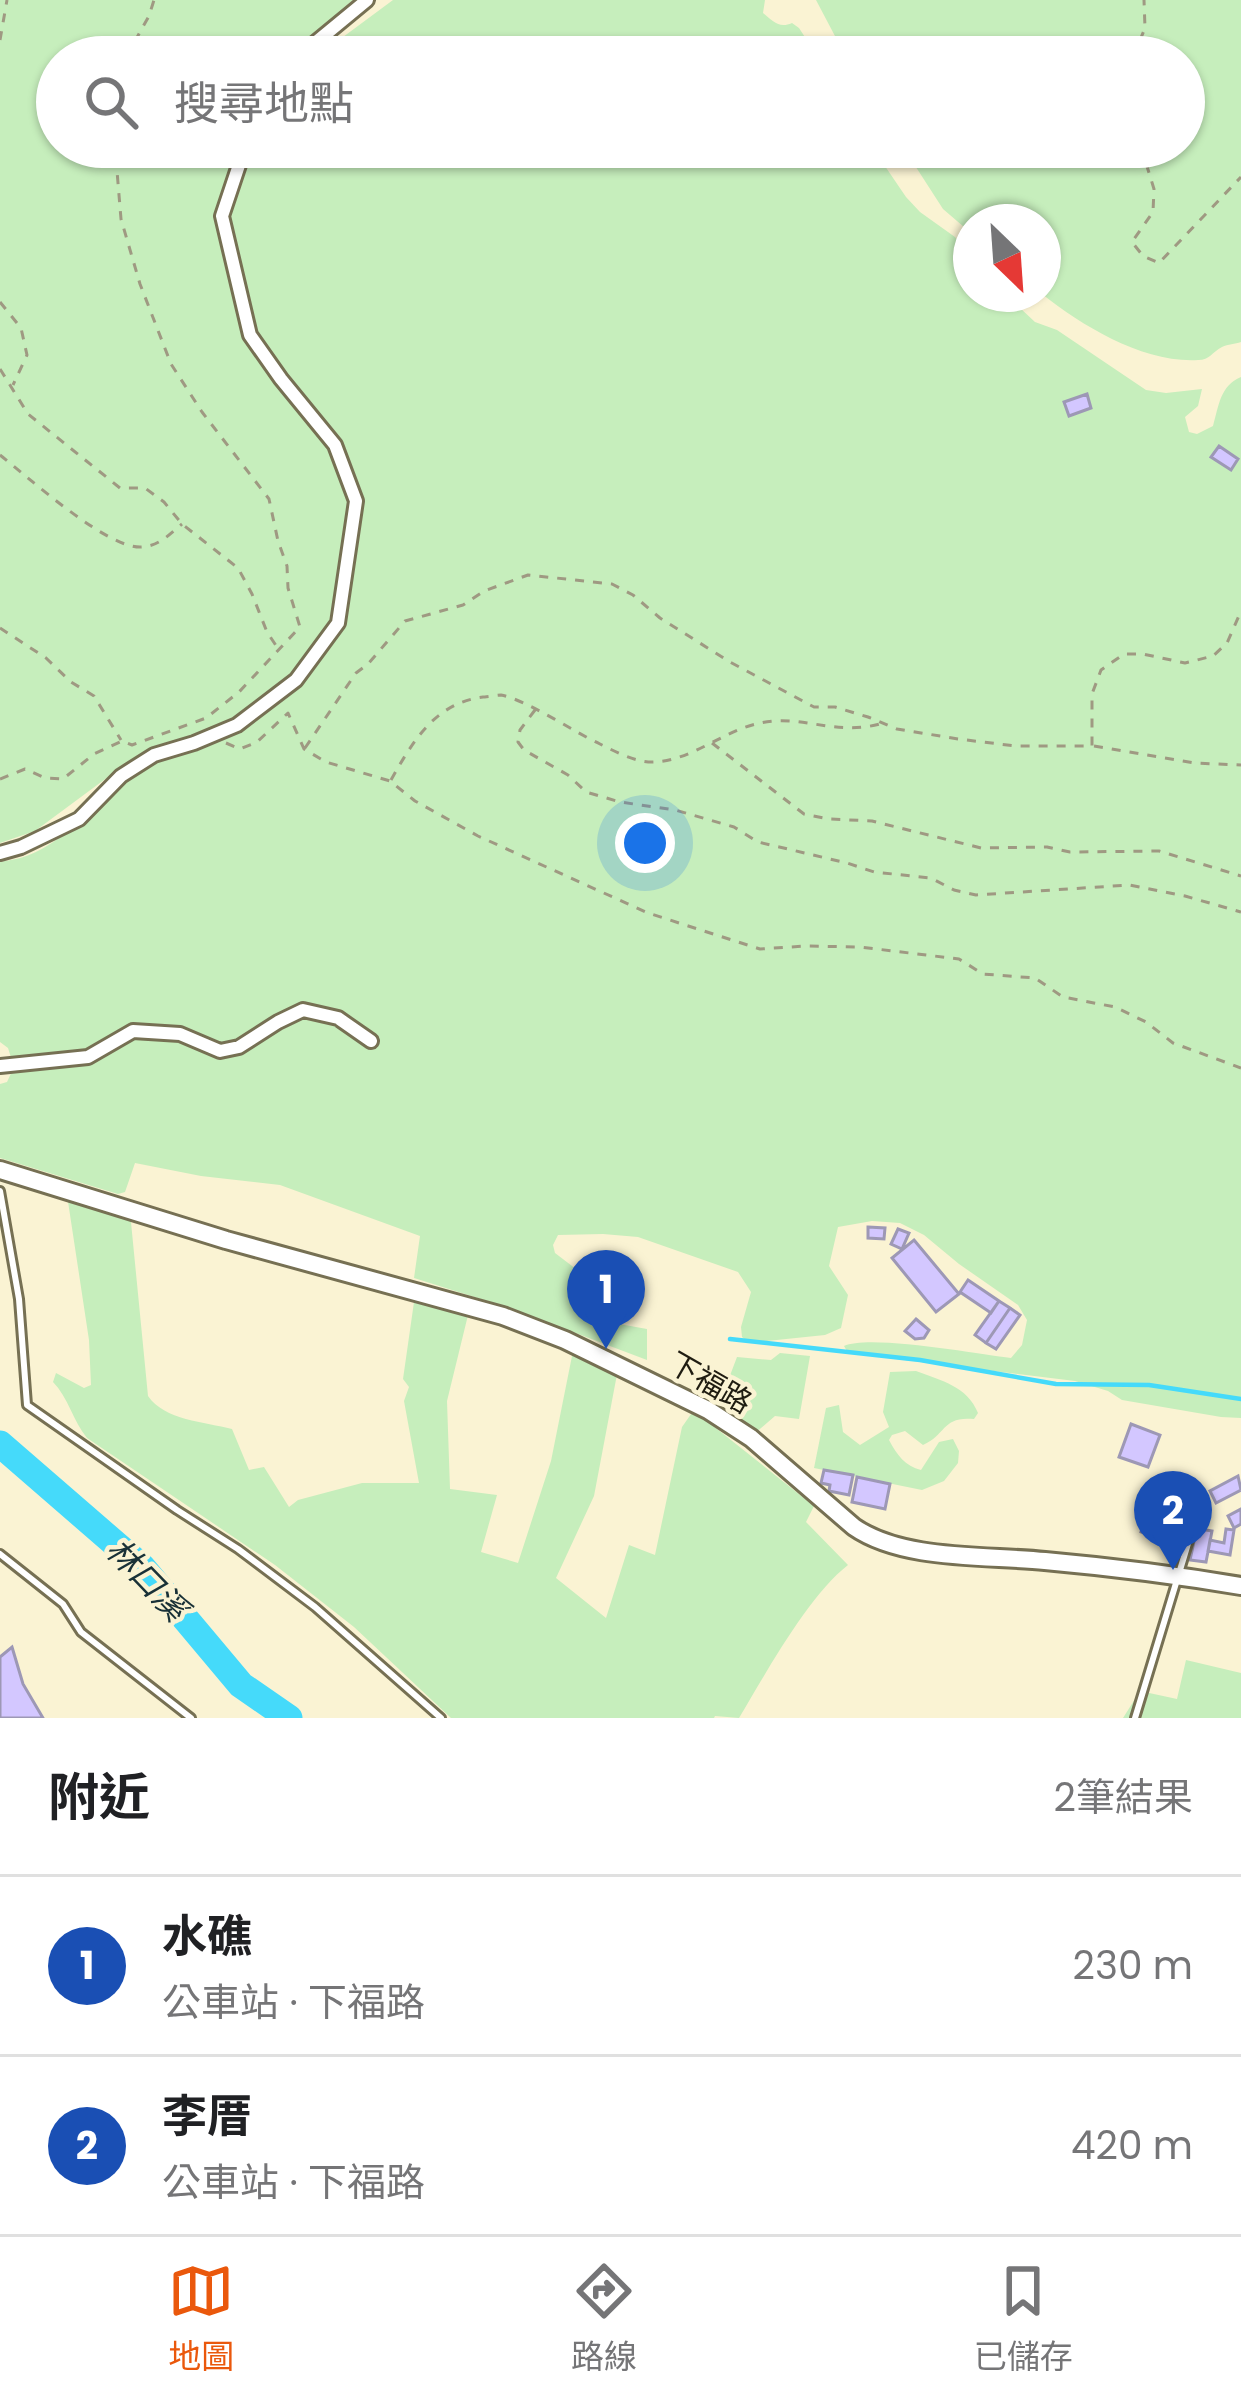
<!DOCTYPE html>
<html lang="zh-TW">
<head>
<meta charset="utf-8">
<style>
  :root { --surface:#fff; --page:#f2f2f2; --text:#202124; --muted:#757577; --line:#e0e0e0; --accent:#ea580c }
  body { margin:0; font-family:Poppins,"Noto Sans TC",sans-serif; background:var(--page); color:var(--text) }
  .compass { position:absolute; left:953px; top:204px; width:108px; height:108px; border-radius:50%; background:var(--surface); box-shadow:0 3px 9px #0004; rotate:155deg }
  .you { position:absolute; left:645px; top:843px; width:42px; height:42px; margin:-30px; border:9px solid #fff; border-radius:50%; background:#1a73e8; box-shadow:0 0 0 18px #1a73e833 }
  .badge { display:grid; place-items:center; width:78px; height:78px; border-radius:50%; background:var(--accent); color:#fff; font-size:39px; font-weight:700 }
  .pin { position:absolute; translate:-50% -99px; filter:drop-shadow(0 3px 6px #0008) }
  .pin::after { content:''; position:absolute; top:63px; width:42px; height:36px; background:inherit; clip-path:polygon(0 0,100% 0,50% 100%) }
  .list { margin:0; padding:0; list-style:none }
  h2 { display:flex; justify-content:space-between; align-items:center; height:156px; margin:0; padding:0 48px; font-size:51px }
  h2 small { font-size:39px; font-weight:400; color:var(--muted) }
  .list li { display:grid; grid-template-columns:78px 1fr auto; gap:36px; align-items:center; box-sizing:border-box; height:180px; padding:0 48px; border-top:3px solid var(--line) }
  .list b { display:block; font-size:45px; white-space:nowrap }
  .list p { margin:0; font-size:39px; white-space:nowrap; color:var(--muted) }
  .list em { font-size:39px; font-style:normal; color:var(--muted) }
  .icon { flex:none; width:66px; height:66px; fill:none; stroke:currentColor; stroke-width:2; stroke-linecap:round; stroke-linejoin:round }
  .map { position:relative; flex:none; width:1241px; height:1718px; overflow:hidden }
  .search { position:absolute; background:var(--surface); box-shadow:0 3px 9px #0004; left:36px; right:36px; top:36px; height:132px; display:flex; align-items:center; gap:30px; box-sizing:border-box; padding:0 42px; border-radius:66px; color:var(--muted); font-size:45px }
  .sheet { height:516px; background:var(--surface) }
  nav { display:flex; justify-content:space-around; align-items:center; box-sizing:border-box; height:168px; border-top:3px solid var(--line); background:var(--surface); font-size:33px; color:var(--muted) }
  nav a { display:grid; justify-items:center; gap:6px }
  nav .on { color:var(--accent) }
  .map>svg:first-child { display:block }
  .green { fill:#c6eebc }
  .lines { fill:none; stroke-linecap:round; stroke-linejoin:round }
  .stream { stroke:#45dafa; stroke-width:4.5 }
  .river { stroke:#45dafa; stroke-width:27 }
  .building { fill:#d3c7ff; stroke:#9d98b5; stroke-width:3 }
  .service-casing { stroke:#767053; stroke-width:12 }
  .minor-casing { stroke:#767053; stroke-width:18 }
  .secondary-casing { stroke:#767053; stroke-width:22 }
  .path { stroke:#9f9982; stroke-width:3; stroke-dasharray:9 9; stroke-linecap:butt }
  .service { stroke:#fff; stroke-width:6 }
  .minor { stroke:#fff; stroke-width:12 }
  .secondary { stroke:#fff; stroke-width:16 }
  .labels { text-anchor:middle; stroke-width:9; stroke-linejoin:round; paint-order:stroke }
  .street-label { font-size:30px; fill:#1f1c11; stroke:#faf3d3 }
  .water-label { font-size:33px; font-style:italic; fill:#193137; stroke:#faf3d3 }
</style>
</head>
<body>
<div class="map">
<svg width="1241" height="1718" viewBox="0 0 1241 1718">
  <rect width="100%" height="100%" fill="#faf3d3"/>
  <path class="green" d="M 0,0 L 353,0 L 289,57 L 57,57 L 57,147 L 872,147 L 906,197 L 920,212 L 955,237 L 971,258 L 971,294 L 1005,294 L 1035,322 L 1057,330 L 1146,390 L 1166,393 L 1202,389 L 1198,406 L 1185,417 L 1189,432 L 1197,434 L 1213,426 C 1219,405 1220,386 1241,377 L 1241,1418 L 1221,1417 L 1122,1400 L 1108,1391 L 1075,1381 L 848,1353 L 844,1346 C 869,1334 978,1354 1011,1358 L 1022,1345 L 1027,1320 L 1018,1305 L 959,1264 L 924,1235 L 900,1223 L 872,1221 L 838,1227 L 829,1266 L 848,1295 L 841,1328 L 825,1335 L 756,1342 L 748,1342 L 742,1337 L 741,1327 L 751,1292 L 738,1272 L 638,1237 L 603,1234 L 558,1235 L 553,1245 L 555,1253 L 576,1269 L 576,1278 L 585,1292 L 586,1318 L 647,1329 L 647,1360 L 512,1309 L 414,1278 L 420,1236 L 280,1185 L 201,1176 L 135,1163 L 125,1192 L 118,1194 L 0,1158 L 0,1084 L 7,1082 L 14,1067 L 8,1048 L 0,1042 L 0,862 C 9,860 20,859 29,855 C 64,841 94,808 122,782 L 112,774 L 35,831 L 0,843 Z
    M 393,0 L 765,0 L 763,13 C 773,21 779,29 792,23 L 799,28 L 818,57 L 316,57 Z
    M 816,0 L 1241,0 L 1241,342 C 1235,344 1228,344 1222,347 C 1212,352 1210,360 1198,360 C 1143,363 1084,327 1042,294 L 1043,222 L 971,222 L 971,233 L 943,209 L 903,147 L 1184,147 L 1184,57 L 846,57 Z
    M 67,1195 L 130,1212 L 148,1396 C 164,1420 205,1422 232,1429 L 249,1470 L 264,1467 L 289,1507 L 298,1500 L 362,1483 L 419,1483 L 404,1401 L 409,1387 L 403,1379 L 415,1295 L 469,1311 L 447,1401 L 450,1489 L 497,1495 L 481,1552 L 518,1563 L 551,1461 L 573,1351 L 618,1369 L 594,1496 L 556,1578 L 606,1618 L 629,1545 L 655,1555 L 682,1427 L 696,1407 L 712,1425 L 814,1506 L 806,1522 L 848,1565 C 808,1596 766,1673 739,1718 L 715,1716 L 714,1718 L 451,1718 L 354,1627 L 275,1565 L 87,1438 C 73,1421 68,1397 53,1382 L 56,1373 L 84,1388 L 91,1385 L 89,1340 Z
    M 780,1353 L 810,1356 L 799,1419 L 775,1416 L 754,1434 L 728,1408 L 723,1394 L 737,1357 L 771,1360 Z
    M 916,1371 C 942,1381 967,1386 978,1413 L 974,1419 C 942,1416 947,1434 923,1445 L 905,1431 L 892,1435 L 889,1440 C 897,1455 905,1466 921,1470 L 939,1442 L 953,1439 L 959,1451 L 958,1463 L 944,1481 L 922,1490 L 814,1468 L 826,1408 L 839,1405 L 843,1432 L 860,1445 L 889,1427 L 883,1412 L 890,1372 Z
    M 1186,1660 L 1241,1673 L 1241,1718 L 1123,1718 L 1140,1691 L 1177,1699 Z"/>
  <g class="lines">
    <path class="stream" d="M 730,1339 L 920,1360 L 1056,1384 L 1149,1385 L 1241,1399"/>
    <path class="river" d="M 0,1444 L 142,1567 L 241,1685 L 289,1718"/>
  </g>
  <path class="building" d="M 1087,394 L 1091,408 L 1069,416 L 1064,402 Z
    M 1219,446 L 1238,459 L 1231,470 L 1211,457 Z
    M 868,1227 L 885,1228 L 884,1239 L 868,1238 Z
    M 898,1229 L 909,1233 L 902,1249 L 891,1244 Z
    M 914,1240 L 959,1294 L 936,1312 L 892,1258 Z
    M 968,1280 L 999,1301 L 991,1313 L 960,1292 Z
    M 999,1301 L 1010,1308 L 986,1343 L 975,1335 Z
    M 1010,1308 L 1020,1315 L 996,1349 L 986,1343 Z
    M 916,1319 L 929,1330 L 924,1338 L 915,1339 L 905,1331 Z
    M 1131,1424 L 1160,1435 L 1148,1467 L 1119,1457 Z
    M 824,1470 L 853,1475 L 849,1495 L 829,1491 L 830,1485 L 821,1483 Z
    M 1238,1476 L 1241,1490 L 1216,1503 L 1210,1491 Z
    M 857,1477 L 890,1484 L 885,1509 L 852,1502 Z
    M 1153,1502 L 1172,1509 L 1160,1539 L 1141,1532 Z
    M 1175,1506 L 1186,1511 L 1171,1547 L 1160,1543 Z
    M 1241,1509 L 1241,1524 L 1234,1528 L 1228,1516 Z
    M 1200,1529 L 1212,1531 L 1206,1562 L 1190,1560 L 1195,1537 Z
    M 1226,1529 L 1234,1530 L 1230,1555 L 1208,1551 L 1210,1540 L 1224,1543 Z
    M 12,1647 L 23,1684 L 43,1718 L 0,1718 L 0,1657 Z"/>
  <g class="lines">
    <g class="service-casing">
      <path id="service" d="M 0,1191 L 19,1299 L 27,1405 L 177,1510 L 238,1549 L 315,1607 L 441,1718
        M 0,1554 L 63,1604 L 81,1632 L 191,1718
        M 1135,1718 L 1197,1514"/>
    </g>
    <g class="minor-casing">
      <path id="minor" d="M 298,57 L 367,0
        M 0,853 L 21,847 L 79,819 L 121,776 L 154,755 L 194,743 L 237,725 L 296,680 L 338,623 L 356,501 L 335,445 L 281,379 L 250,335 L 222,216 L 245,147
        M 0,1066 L 88,1057 L 133,1031 L 180,1034 L 220,1051 L 239,1047 L 278,1022 L 303,1010 L 338,1018 L 371,1041"/>
    </g>
    <g class="secondary-casing">
      <path id="secondary" d="M 0,1170 L 226,1240 L 503,1316 L 565,1340 L 708,1410 L 751,1438 L 854,1527 C 903,1561 987,1555 1045,1561 C 1111,1567 1176,1575 1241,1586"/>
    </g>
    <path class="path" d="M 0,40 L 7,0
      M 126,57 L 149,16 L 154,0
      M 1133,57 L 1145,28 L 1144,0
      M 1141,147 L 1154,189 L 1153,212 L 1132,242 L 1143,256 L 1159,263 L 1241,177
      M 0,302 L 21,328 L 27,355 L 13,385
      M 0,369 L 28,414 L 120,488 L 145,488 L 164,502 L 182,524 L 238,568 L 252,594 L 267,632 L 279,650
      M 0,455 C 28,477 108,550 142,547 C 159,546 170,534 182,524
      M 0,628 L 46,658 L 71,682 L 94,696 L 121,740
      M 535,710 L 520,730 L 518,742 L 524,750 L 568,775 L 586,792 L 620,802 L 675,810 L 734,827 L 758,842 L 847,863 L 874,872 L 931,878 L 954,890 L 976,895 L 1129,885 L 1185,896 L 1241,912
      M 226,743 L 240,749 L 257,742 L 288,713 L 304,749 L 326,762 L 390,781 L 415,801 L 478,836 L 648,913 L 760,949 L 806,946 L 860,947 L 959,959 L 983,974 L 1035,978 L 1063,997 L 1115,1007 L 1146,1022 L 1173,1043 L 1241,1068
      M 712,743 L 804,814 L 829,819 L 872,821 L 981,848 L 1047,847 L 1070,852 L 1159,851 L 1241,876
      M 1094,746 L 1195,763 L 1241,765
      M 305,748 L 356,673 L 368,664 L 405,621 L 463,605 L 484,591 L 528,575 L 612,584 L 633,595 L 660,618 L 730,662 L 814,707 L 835,707 L 868,717 L 897,729 L 958,739 L 1016,746 L 1092,746 L 1092,694 L 1101,670 L 1124,654 L 1143,654 L 1185,663 L 1213,656 L 1227,643 L 1241,611
      M 0,779 L 25,769 L 45,778 L 63,779 L 94,754 L 122,741 L 132,745 L 206,718 L 239,692 L 300,627 L 288,588 L 287,566 L 278,541 L 269,499 L 202,412 L 171,364 L 140,284 L 121,219 L 115,147
      M 391,780 C 413,741 435,703 483,697 C 485,697 498,695 501,695 C 527,700 574,732 600,744 C 616,752 635,762 652,762 C 689,762 722,732 756,724 C 801,712 834,738 883,723"/>
    <use href="#service" class="service"/>
    <use href="#minor" class="minor"/>
    <use href="#secondary" class="secondary"/>
  </g>
  <g class="labels">
    <g class="street-label">
      <text transform="translate(710 1383) rotate(30)" y="10">下福路</text>
    </g>
    <g class="water-label">
      <text transform="translate(147 1579) rotate(46)" y="12">林口溪</text>
    </g>
  </g>
</svg>
<svg class="compass" viewBox="-18 -18 36 36"><path d="M0-13l5 13h-10z" fill="#e53935"/><path d="M0 13l5-13h-10z" fill="#757577"/></svg>
<div class="you"></div>
<div class="pin badge" style="left:606px;top:1349px;background:#1a4fb4">1</div>
<div class="pin badge" style="left:1173px;top:1570px;background:#1a4fb4">2</div>
<div class="search"><svg class="icon" aria-label="search" viewBox="0 0 24 24"><circle cx="10" cy="10" r="6"/><path d="M15 15l6 6"/></svg>搜尋地點</div>
</div>
<section class="sheet">
<h2>附近<small>2筆結果</small></h2>
<ul class="list">
<li><span class="badge" style="background:#1a4fb4">1</span><div><b>水礁</b><p>公車站 · 下福路</p></div><em>230 m</em></li>
<li><span class="badge" style="background:#1a4fb4">2</span><div><b>李厝</b><p>公車站 · 下福路</p></div><em>420 m</em></li>
</ul>
</section>
<nav>
<a class="on"><svg class="icon" aria-label="map" viewBox="0 0 24 24"><path d="M3 6l6-2 6 2 6-2v14l-6 2-6-2-6 2zM9 4v14M15 6v14"/></svg>地圖</a>
<a><svg class="icon" aria-label="directions" viewBox="0 0 24 24"><path d="M12 3l9 9-9 9-9-9zM9 14v-3h6M13 9l2 2-2 2"/></svg>路線</a>
<a><svg class="icon" aria-label="saved" viewBox="0 0 24 24"><path d="M7 4h10v16l-5-4-5 4z"/></svg>已儲存</a>
</nav>
</body>
</html>
